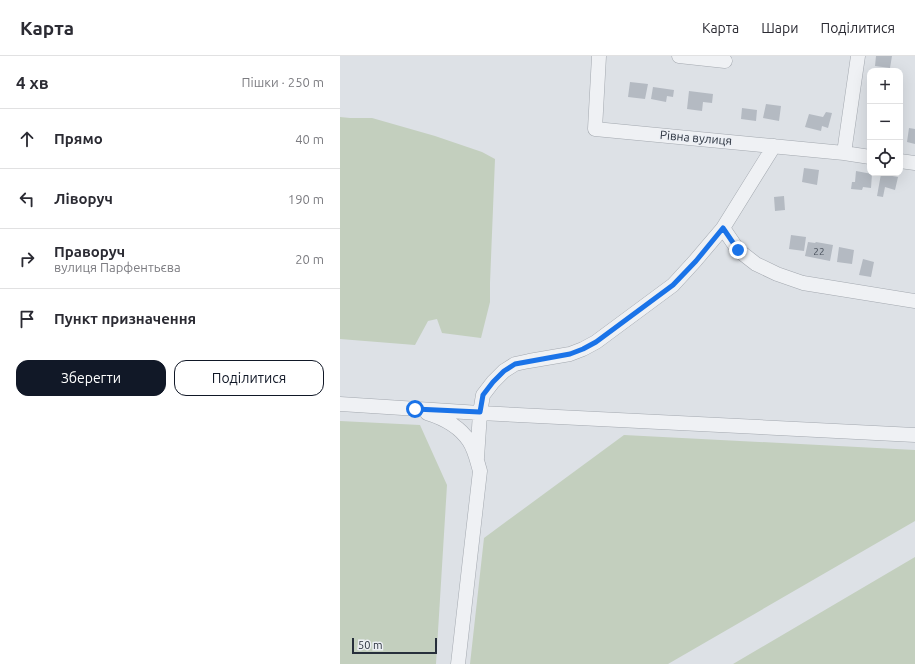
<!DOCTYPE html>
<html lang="uk">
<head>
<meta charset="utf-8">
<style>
  :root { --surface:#fff; --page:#f2f2f3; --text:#2b2b33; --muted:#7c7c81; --line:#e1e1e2; --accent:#111827 }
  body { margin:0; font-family:Ubuntu,sans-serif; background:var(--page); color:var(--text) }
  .controls { position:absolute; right:12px; top:12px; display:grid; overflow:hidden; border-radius:8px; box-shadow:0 4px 16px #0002 }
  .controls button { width:36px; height:36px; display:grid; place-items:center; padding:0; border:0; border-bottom:1px solid var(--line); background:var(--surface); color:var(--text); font:20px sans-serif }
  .scale { position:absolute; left:12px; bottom:10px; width:85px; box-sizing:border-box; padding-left:4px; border:2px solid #272f3b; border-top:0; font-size:11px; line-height:14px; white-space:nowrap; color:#272f3b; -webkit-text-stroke:3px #eceff4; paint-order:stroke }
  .stop { position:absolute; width:12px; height:12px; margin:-9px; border:3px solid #1a73e8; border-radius:50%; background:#fff }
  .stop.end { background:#1a73e8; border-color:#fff; box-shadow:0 1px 4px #0008 }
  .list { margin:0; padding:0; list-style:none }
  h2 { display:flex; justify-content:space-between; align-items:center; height:52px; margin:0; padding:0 16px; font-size:17px }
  h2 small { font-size:13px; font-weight:400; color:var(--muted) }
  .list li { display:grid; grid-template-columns:26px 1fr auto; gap:12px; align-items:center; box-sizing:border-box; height:60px; padding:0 16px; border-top:1px solid var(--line) }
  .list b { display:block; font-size:15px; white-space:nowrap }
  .list p { margin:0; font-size:13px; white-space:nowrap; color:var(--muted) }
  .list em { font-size:13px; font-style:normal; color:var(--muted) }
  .actions { display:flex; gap:8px; padding:12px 16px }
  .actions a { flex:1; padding:9px 0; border:1px solid var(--accent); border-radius:12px; text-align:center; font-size:14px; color:var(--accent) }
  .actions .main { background:var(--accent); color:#fff }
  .icon { flex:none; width:22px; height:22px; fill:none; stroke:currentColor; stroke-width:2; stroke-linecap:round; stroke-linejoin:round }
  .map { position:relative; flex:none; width:575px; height:608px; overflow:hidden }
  header { display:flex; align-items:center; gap:24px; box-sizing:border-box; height:56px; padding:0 20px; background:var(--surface); border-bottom:1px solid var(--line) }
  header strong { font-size:19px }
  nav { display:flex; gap:22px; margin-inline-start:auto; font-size:14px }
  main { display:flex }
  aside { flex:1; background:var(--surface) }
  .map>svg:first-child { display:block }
  .green { fill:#c3cfbe }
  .building { fill:#b4bac2 }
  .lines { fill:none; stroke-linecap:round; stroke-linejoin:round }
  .minor-casing { stroke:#a3a8af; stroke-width:15 }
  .minor { stroke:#eff1f4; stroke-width:14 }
  .route { stroke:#1a73e8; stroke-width:5 }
  .labels { text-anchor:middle; stroke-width:3; stroke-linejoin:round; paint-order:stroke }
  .number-label { font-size:10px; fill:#4a525d }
  .street-label { font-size:12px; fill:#272f3b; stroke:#eceff4 }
</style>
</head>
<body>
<header>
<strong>Карта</strong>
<nav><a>Карта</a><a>Шари</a><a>Поділитися</a></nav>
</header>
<main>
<aside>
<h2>4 хв<small>Пішки · 250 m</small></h2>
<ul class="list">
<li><svg class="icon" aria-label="ahead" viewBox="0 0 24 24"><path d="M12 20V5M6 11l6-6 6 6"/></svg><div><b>Прямо</b></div><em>40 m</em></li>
<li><svg class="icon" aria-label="left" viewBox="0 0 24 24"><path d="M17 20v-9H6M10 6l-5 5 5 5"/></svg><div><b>Ліворуч</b></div><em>190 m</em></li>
<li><svg class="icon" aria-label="right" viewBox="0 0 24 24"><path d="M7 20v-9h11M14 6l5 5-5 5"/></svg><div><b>Праворуч</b><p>вулиця Парфентьєва</p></div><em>20 m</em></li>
<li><svg class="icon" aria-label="arrive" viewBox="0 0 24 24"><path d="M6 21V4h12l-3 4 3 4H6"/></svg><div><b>Пункт призначення</b></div></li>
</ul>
<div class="actions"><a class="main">Зберегти</a><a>Поділитися</a></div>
</aside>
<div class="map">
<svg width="575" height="608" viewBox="0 0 575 608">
  <rect width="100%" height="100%" fill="#dde1e6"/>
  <path class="green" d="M 0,61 L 10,62 L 32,62 L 95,80 L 142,96 L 155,103 L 150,227 L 150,246 L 141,282 L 102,277 L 97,263 L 88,265 L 75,289 L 0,283 Z
    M 0,365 L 80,369 L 107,429 L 96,608 L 0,608 Z
    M 284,379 L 575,394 L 575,465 L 328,608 L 130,608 L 144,482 Z
    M 575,501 L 575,608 L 393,608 Z"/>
  <path class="building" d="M 536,0 L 552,0 L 550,12 L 535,10 Z
    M 290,26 L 308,28 L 305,43 L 288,41 Z
    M 313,31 L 334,34 L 333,41 L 327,40 L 326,46 L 311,43 Z
    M 349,35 L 373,38 L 372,47 L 363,46 L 362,55 L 347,53 Z
    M 426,48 L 441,50 L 439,65 L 423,62 Z
    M 402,52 L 417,54 L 416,65 L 401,63 Z
    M 486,56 L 492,57 L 488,72 L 482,70 L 481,75 L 465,71 L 469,58 L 483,61 Z
    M 569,72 L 575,73 L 575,88 L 567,86 Z
    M 464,112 L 479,114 L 477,129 L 462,126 Z
    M 516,115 L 532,118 L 531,132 L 523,131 L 522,134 L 511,133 L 512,126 L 515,126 Z
    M 541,118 L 558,121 L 555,134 L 545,131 L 543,141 L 537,140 Z
    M 444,140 L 445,154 L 435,155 L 434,141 Z
    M 451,179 L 466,181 L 464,195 L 449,193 Z
    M 468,186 L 475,187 L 476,186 L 493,189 L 490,205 L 465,200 Z
    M 499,191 L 514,194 L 512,208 L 497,206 Z
    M 523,203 L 534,206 L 531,221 L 519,219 Z"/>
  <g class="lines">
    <g class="minor-casing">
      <path id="minor" d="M 259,0 L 255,73 L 504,97 L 530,101
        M 339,0 L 385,5
        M 504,97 L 518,0
        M 560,105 L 575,107
        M 383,172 L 398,194 L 416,208 L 437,218 L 463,227 L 575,245
        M 0,348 L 140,357 L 575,379
        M 87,357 C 103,362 120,371 129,385 C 135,394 137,405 140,415 L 118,608
        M 137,402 L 140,357 L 143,339 L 153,326 L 164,315 L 175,308 L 189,305 L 230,298 L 243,293 L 256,286 L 333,229 L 355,205 L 383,172 L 434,90"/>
    </g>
    <use href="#minor" class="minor"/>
  </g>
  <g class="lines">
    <path class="route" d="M 75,353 L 140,356 L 143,339 L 153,326 L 164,315 L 175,308 L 230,298 L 243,293 L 256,286 L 333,229 L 356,205 L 383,172 L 398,194"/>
  </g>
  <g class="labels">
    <g class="number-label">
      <text x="479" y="199">22</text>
    </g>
    <g class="street-label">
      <text transform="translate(356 82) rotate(5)" y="4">Рівна вулиця</text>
    </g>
  </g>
</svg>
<div class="controls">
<button>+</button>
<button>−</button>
<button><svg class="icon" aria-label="locate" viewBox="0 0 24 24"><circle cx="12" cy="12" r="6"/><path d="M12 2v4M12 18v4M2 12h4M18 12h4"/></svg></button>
</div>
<div class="scale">50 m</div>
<div class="stop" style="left:75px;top:353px"></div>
<div class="stop end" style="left:398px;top:194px"></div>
</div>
</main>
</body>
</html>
